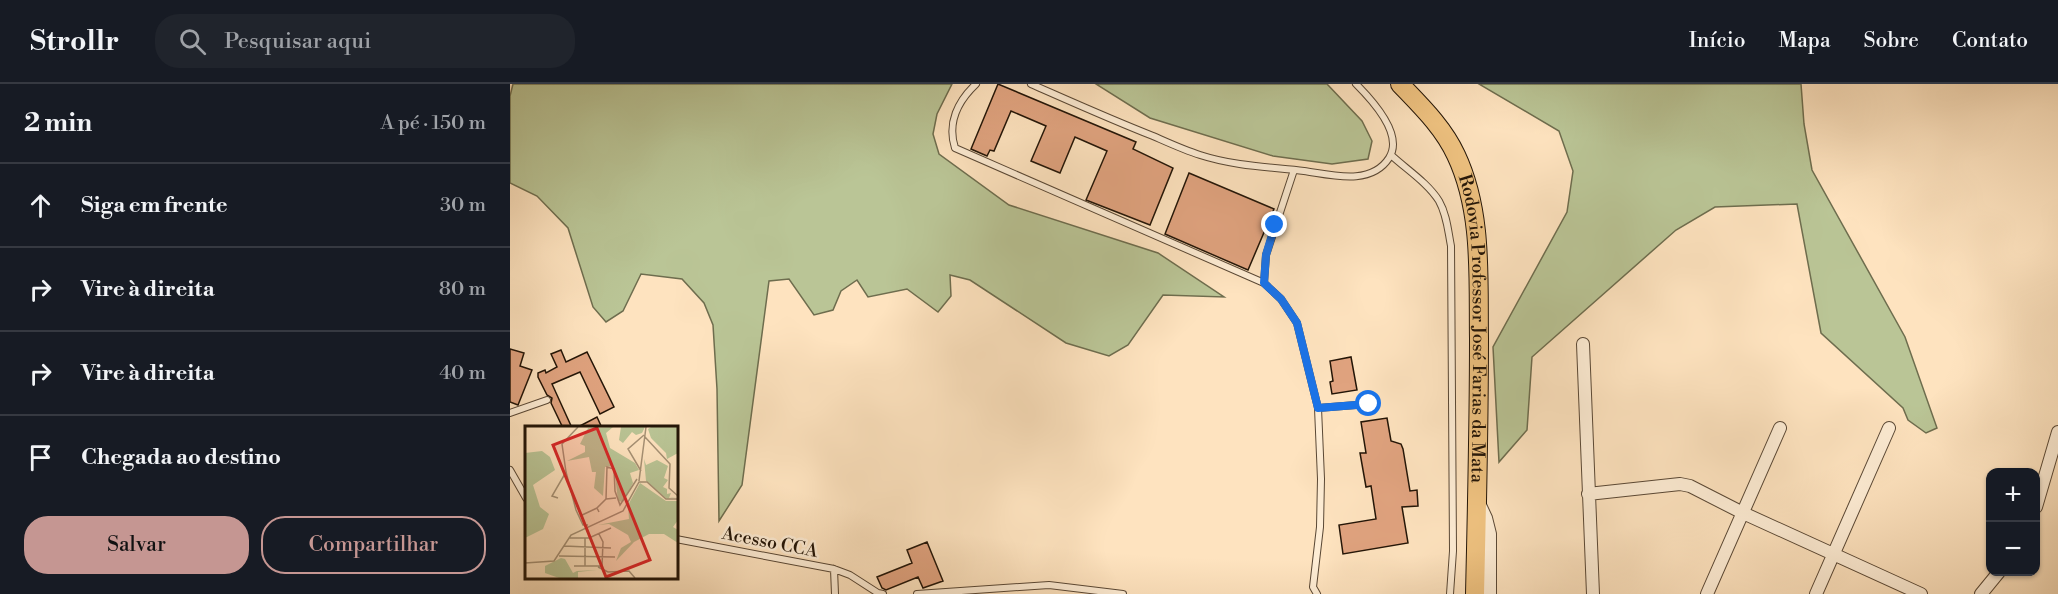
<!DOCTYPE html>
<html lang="pt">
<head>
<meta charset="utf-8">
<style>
  :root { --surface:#171b24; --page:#20242c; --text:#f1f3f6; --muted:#9ea1a6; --line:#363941; --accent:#c59692 }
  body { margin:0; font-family:"Libre Bodoni",serif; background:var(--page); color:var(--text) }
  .controls { position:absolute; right:18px; bottom:18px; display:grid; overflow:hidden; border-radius:12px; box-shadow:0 2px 4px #0004 }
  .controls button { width:54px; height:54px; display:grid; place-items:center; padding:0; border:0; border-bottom:2px solid var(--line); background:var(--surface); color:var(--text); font:30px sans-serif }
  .stop { position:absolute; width:18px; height:18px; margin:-14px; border:4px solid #1a73e8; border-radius:50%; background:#fff }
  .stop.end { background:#1a73e8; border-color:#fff; box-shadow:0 2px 6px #0008 }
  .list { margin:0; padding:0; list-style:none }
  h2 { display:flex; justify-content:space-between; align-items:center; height:78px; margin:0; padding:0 24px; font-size:26px }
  h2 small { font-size:20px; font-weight:400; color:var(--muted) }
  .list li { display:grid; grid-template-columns:39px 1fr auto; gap:18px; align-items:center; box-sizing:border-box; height:84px; padding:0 24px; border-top:2px solid var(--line) }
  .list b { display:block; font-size:22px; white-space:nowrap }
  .list em { font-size:20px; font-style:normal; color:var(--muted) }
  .actions { display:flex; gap:12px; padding:18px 24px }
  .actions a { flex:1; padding:14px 0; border:2px solid var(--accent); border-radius:24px; text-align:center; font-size:21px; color:var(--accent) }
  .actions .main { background:var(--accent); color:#111 }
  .icon { flex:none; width:33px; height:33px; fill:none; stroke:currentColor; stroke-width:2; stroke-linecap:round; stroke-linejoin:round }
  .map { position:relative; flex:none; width:1548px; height:510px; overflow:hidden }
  header { display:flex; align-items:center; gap:36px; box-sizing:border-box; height:84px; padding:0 30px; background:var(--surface); border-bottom:2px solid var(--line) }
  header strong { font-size:28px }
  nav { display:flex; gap:33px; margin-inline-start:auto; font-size:21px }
  .search { width:420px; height:54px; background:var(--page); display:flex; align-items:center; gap:15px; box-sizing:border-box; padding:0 21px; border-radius:24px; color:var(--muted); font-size:22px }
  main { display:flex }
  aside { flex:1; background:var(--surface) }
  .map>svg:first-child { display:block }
  .green { fill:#bac596; stroke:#6e6d4e; stroke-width:1.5 }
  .building { fill:#e0a37f; stroke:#231507; stroke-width:1.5 }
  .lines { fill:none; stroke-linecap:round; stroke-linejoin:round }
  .service-casing { stroke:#5a4835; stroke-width:8 }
  .minor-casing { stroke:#5a4835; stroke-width:14 }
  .primary-casing { stroke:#231507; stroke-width:20 }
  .service { stroke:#feedd5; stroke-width:6 }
  .minor { stroke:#feedd5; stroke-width:12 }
  .primary { stroke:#efc280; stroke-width:18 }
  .route { stroke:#1a73e8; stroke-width:8 }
  .labels { text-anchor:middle; stroke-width:5; stroke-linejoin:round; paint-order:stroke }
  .street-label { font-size:18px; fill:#231507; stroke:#feedd5 }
  .inset-road { fill:none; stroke:#a69175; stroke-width:1.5 }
  .view { fill:#d62828; fill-opacity:0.15; stroke:#d62828; stroke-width:3 }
  .inset-edge { fill:none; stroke:#231507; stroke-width:3 }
</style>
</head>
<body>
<header>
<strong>Strollr</strong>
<div class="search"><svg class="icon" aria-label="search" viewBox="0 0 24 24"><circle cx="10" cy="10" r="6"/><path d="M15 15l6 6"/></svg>Pesquisar aqui</div>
<nav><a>Início</a><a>Mapa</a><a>Sobre</a><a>Contato</a></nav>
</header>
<main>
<aside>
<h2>2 min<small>A pé · 150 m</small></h2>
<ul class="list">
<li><svg class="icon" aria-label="ahead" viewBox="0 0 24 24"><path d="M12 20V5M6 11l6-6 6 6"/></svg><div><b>Siga em frente</b></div><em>30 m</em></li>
<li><svg class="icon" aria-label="right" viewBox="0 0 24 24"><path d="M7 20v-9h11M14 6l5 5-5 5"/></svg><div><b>Vire à direita</b></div><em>80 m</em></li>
<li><svg class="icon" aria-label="right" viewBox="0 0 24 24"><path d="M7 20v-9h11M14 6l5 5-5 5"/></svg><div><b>Vire à direita</b></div><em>40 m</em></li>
<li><svg class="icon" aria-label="arrive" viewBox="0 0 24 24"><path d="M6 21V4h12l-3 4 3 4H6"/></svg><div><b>Chegada ao destino</b></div></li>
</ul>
<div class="actions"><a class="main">Salvar</a><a>Compartilhar</a></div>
</aside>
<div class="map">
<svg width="1548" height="510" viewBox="0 0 1548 510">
  <rect width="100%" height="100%" fill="#fee3bf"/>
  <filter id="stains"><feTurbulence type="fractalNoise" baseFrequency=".00333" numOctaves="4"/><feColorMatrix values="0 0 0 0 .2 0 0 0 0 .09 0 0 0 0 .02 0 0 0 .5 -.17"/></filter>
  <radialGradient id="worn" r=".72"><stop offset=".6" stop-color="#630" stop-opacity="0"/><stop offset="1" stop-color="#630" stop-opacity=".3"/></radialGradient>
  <path class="green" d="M 3,0 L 442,0 L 427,30 L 423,50 L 429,70 L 499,121 L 648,169 L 714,213 L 653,211 L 618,261 L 599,272 L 556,259 L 460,196 L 440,191 L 441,212 L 428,228 L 397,205 L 358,213 L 347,196 L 331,207 L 323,226 L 304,231 L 279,195 L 259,197 L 232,401 L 209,437 L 207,305 L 203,241 L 194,219 L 172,195 L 131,190 L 113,227 L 96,238 L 83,223 L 58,144 L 27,112 L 0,99 L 0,12 Z
    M 586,0 L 817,0 L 852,37 L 862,57 L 858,75 L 822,80 L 763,72 L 640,34 Z
    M 969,0 L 1291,0 L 1294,40 L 1302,86 L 1395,253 L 1427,344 L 1416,349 L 1398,336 L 1393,324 L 1311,249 L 1287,120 L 1205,123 L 1166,146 L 1022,273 L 1017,346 L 989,378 L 983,263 L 1057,128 L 1063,87 L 1049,47 Z"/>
  <path class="building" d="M 488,0 L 626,58 L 623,65 L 663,84 L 640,141 L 576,116 L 597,67 L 565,53 L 550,89 L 521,77 L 536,42 L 501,27 L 484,67 L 480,66 L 477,72 L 461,65 Z
    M 679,89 L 764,125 L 738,186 L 655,150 Z
    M 0,265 L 14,269 L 10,282 L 22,286 L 8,321 L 0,318 Z
    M 51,266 L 56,278 L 77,268 L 104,323 L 90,330 L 70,288 L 42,300 L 62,344 L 53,344 L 41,319 L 42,314 L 37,311 L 28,293 L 28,289 L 35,286 L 36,289 L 47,283 L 41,270 Z
    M 841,273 L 847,306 L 822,310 L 820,298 L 823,297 L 820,277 Z
    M 87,333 L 92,344 L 66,344 Z
    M 877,334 L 881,357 L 891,360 L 893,365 L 900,407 L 907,406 L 908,422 L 892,423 L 898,459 L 833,470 L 829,441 L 866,435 L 861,402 L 856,403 L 850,369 L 856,369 L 851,338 Z
    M 417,458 L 433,497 L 413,504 L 408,493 L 376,506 L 372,504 L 367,493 L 402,479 L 397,466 Z"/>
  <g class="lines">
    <g class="service-casing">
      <path id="service" d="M 466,0 C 448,17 437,39 445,64 L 754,199
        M 521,0 C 562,18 602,36 643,52 C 659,59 674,66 690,71 C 724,82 759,83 794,87 C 822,91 861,102 879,74 C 894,51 862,16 846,0
        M 881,71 C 896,85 918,99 929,117 C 937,131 938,147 941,162 L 943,467 L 940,510
        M 784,86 L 756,171 L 754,199 L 771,215 L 787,239 L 808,324 L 859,320
        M 0,329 L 37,316
        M 0,386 L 16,414
        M 166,455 L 324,485 L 325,510
        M 324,485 L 340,491 L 368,509 L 373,510
        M 407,510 L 539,501 L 613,510
        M 807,510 L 803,503 L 810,443 L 811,395 L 808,324"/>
    </g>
    <g class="minor-casing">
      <path id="minor" d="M 1073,260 L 1083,510
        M 1078,410 L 1170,400 L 1180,402 L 1233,429 L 1411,510
        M 969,419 L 976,434 L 980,450 L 980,510
        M 1526,423 L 1548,348
        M 1197,510 L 1270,344
        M 1306,510 L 1379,344
        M 1471,510 L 1489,488"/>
    </g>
    <g class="primary-casing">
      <g id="primary">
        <path id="s1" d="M 890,0 C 911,22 933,43 946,71 C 973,128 968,194 969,255 C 969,340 967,425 965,510"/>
      </g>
    </g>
    <use href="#service" class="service"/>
    <use href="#minor" class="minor"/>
    <use href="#primary" class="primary"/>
  </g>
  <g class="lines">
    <path class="route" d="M 765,141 L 756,171 L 754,199 L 771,215 L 787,239 L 808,324 L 859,320"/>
  </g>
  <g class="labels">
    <g class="street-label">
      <text dy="6" stroke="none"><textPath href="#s1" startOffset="267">Rodovia Professor José Farias da Mata</textPath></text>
      <text transform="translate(260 458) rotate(11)" y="6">Acesso CCA</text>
    </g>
  </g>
  <g transform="translate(15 342)">
    <rect width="153" height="153" fill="#fee3bf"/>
    <path d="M 88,1 L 81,7 L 85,22 L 110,37 L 114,44 L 105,47 L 108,57 L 98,76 L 93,75 L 89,40 L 80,41 L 78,70 L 69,62 L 71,46 L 67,46 L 64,31 L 42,35 L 60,26 L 60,20 L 55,18 L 63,2 ZM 96,1 L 120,1 L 117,7 L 111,9 L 107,6 L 98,17 L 94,14 ZM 126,1 L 153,1 L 153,27 L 142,33 L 141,27 L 126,12 L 123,3 ZM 17,25 L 25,31 L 30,44 L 8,59 L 15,81 L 24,88 L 18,103 L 0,112 L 0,27 ZM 119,33 L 121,39 L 132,34 L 143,40 L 139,52 L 143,54 L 138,61 L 142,63 L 142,68 L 146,67 L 144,72 L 152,71 L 142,73 L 121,55 ZM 115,57 L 141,75 L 153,75 L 153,94 L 148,101 L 153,104 L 153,117 L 139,108 L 124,108 L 109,116 L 91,135 L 96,122 L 106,116 L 103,109 L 84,98 L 73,99 L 104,93 L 103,79 ZM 36,132 L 40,133 L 48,147 L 52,145 L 72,144 L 53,146 L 53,152 L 34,152 L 20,147 L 20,140 Z" fill="#bac596"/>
    <path class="inset-road" d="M 120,11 L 145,38 L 144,62 L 153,70M 116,45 L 103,23 L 119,9M 41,46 L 51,84 L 58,99 L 63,99M 114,55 L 121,1M 33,72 L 27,70 L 41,46 L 37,18 L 53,1M 81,73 L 82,41 L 89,43 L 90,65 L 95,79 L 112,53M 74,86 L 72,82 L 81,73 L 91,72M 55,90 L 72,82M 44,112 L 64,112 L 86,102M 39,120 L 86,122M 34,130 L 90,131M 0,137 L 29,135 L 46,109 L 98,85 L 114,56 L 122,56 L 141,73 L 153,73M 49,140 L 77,140 L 78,116 L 74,108M 60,140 L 60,112M 73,141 L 83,146 L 104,145 L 110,152"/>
    <path class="view" d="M 72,2 L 125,134 L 81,151 L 28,19 Z"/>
    <rect width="153" height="153" class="inset-edge"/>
  </g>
  <rect width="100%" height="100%" filter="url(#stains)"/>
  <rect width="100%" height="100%" fill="url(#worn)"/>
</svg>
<div class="controls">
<button>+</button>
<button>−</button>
</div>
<div class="stop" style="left:859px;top:320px"></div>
<div class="stop end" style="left:765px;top:141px"></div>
</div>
</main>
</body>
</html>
